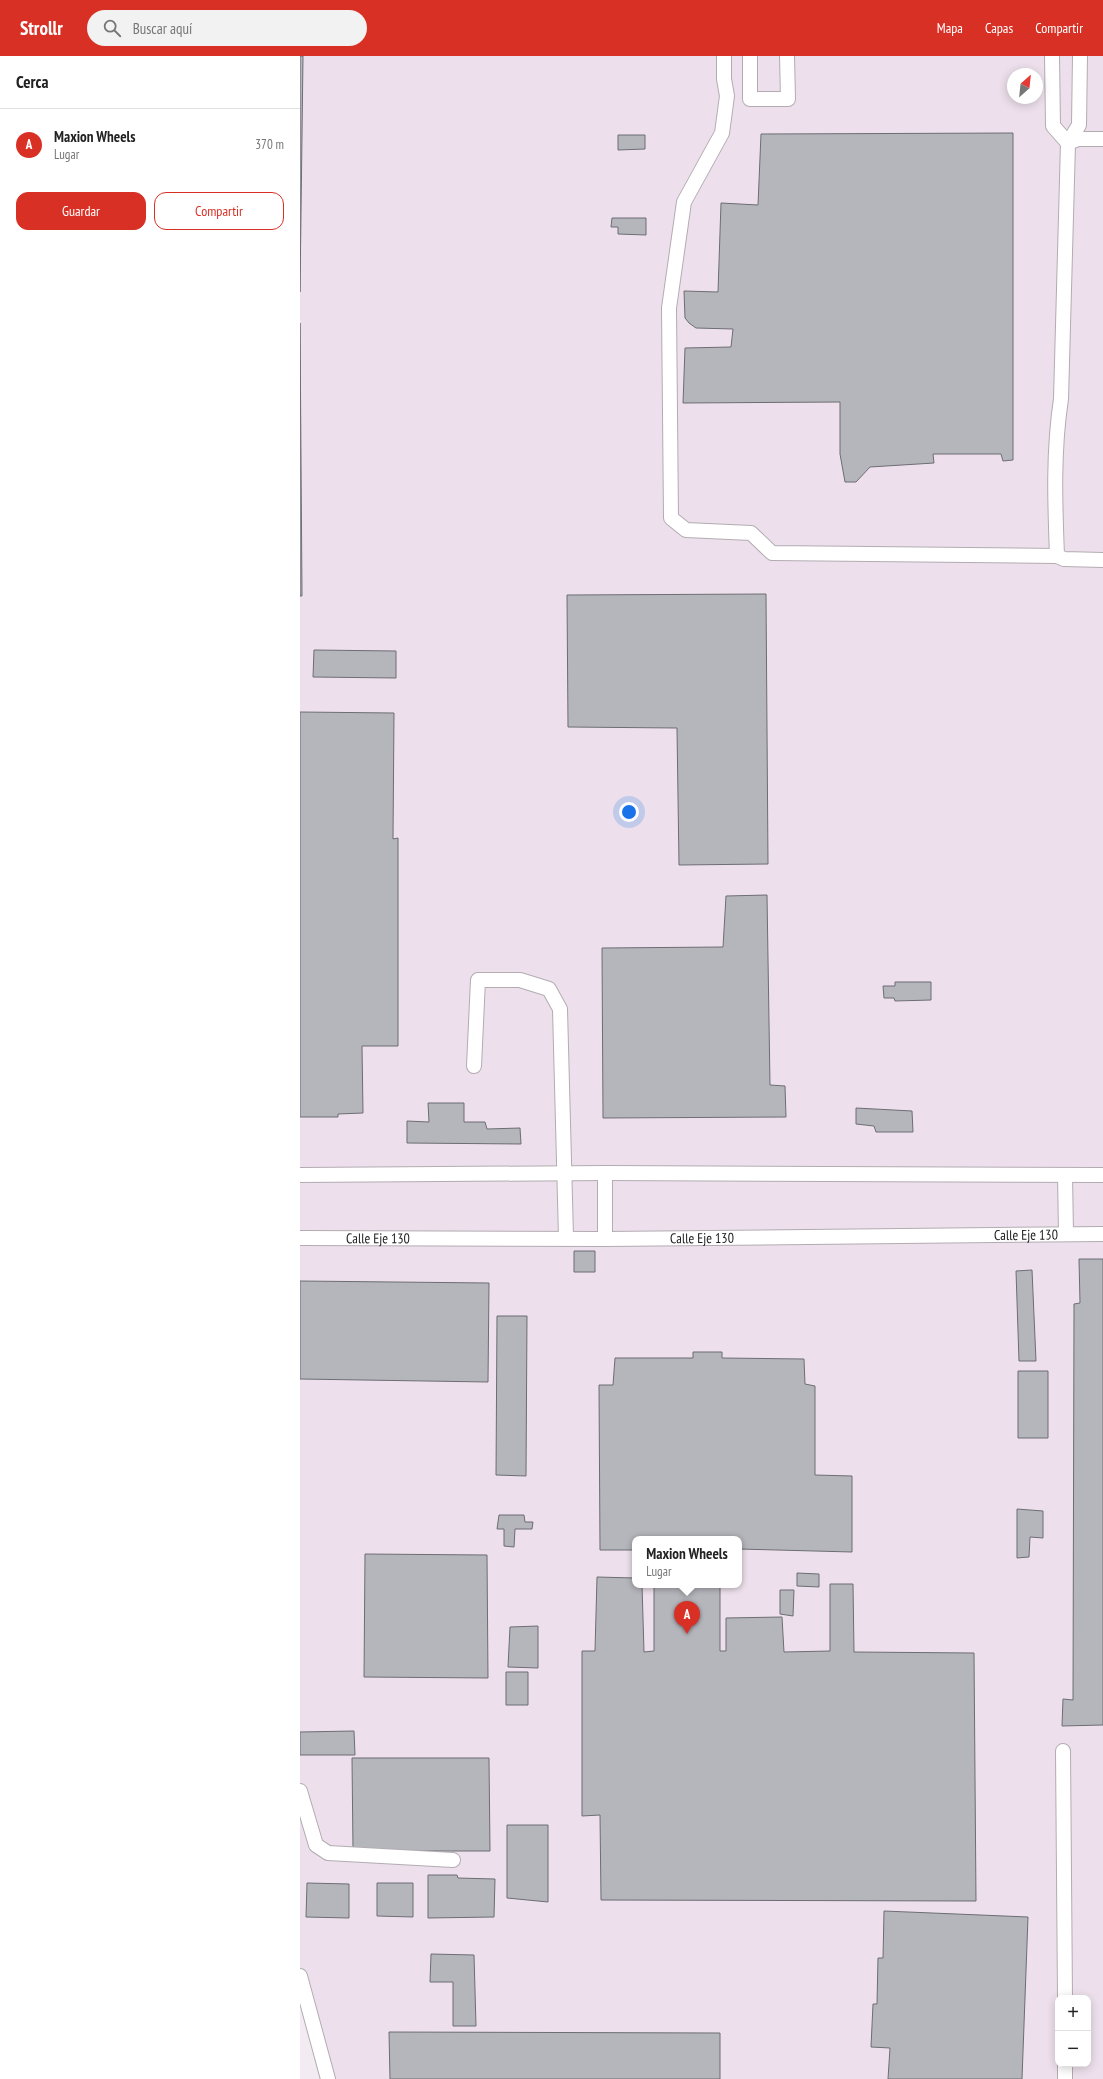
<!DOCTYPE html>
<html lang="es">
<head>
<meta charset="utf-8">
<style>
  :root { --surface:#fff; --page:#f2f2f2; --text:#222; --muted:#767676; --line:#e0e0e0; --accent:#d93025 }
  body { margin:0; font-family:"PT Sans Narrow",sans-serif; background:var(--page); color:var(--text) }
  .controls { position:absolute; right:12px; bottom:12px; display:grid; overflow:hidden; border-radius:8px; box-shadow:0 2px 10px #0003 }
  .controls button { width:36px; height:36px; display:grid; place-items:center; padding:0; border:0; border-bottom:1px solid var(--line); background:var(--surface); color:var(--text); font:20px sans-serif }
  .compass { position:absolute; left:707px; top:12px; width:36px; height:36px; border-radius:50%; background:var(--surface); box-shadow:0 2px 10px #0003; rotate:27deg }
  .you { position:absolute; left:329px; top:756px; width:14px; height:14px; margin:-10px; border:3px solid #fff; border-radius:50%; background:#1a73e8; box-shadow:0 0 0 6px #1a73e833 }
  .badge { display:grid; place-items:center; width:26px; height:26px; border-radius:50%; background:var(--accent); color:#fff; font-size:13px; font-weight:700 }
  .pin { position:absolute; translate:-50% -33px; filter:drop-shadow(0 1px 2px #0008) }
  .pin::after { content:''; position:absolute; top:21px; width:14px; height:12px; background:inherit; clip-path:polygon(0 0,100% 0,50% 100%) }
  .popup { position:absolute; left:332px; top:1480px; width:110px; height:52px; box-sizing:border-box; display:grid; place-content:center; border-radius:8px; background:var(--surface); filter:drop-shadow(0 1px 3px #0005); font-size:13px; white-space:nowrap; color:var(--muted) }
  .popup b { font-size:15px; color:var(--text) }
  .popup::after { content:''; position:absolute; left:50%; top:100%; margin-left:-8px; border:8px solid transparent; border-top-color:var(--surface) }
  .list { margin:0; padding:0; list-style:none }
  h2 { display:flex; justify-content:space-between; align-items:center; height:52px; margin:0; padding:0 16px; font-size:17px }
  h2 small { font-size:13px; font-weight:400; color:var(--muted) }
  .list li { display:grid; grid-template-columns:26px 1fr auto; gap:12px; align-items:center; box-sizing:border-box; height:72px; padding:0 16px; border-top:1px solid var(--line) }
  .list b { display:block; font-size:15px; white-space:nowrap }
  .list p { margin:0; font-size:13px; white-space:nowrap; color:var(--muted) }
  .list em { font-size:13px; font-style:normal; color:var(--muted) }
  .actions { display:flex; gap:8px; padding:12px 16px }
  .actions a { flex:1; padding:9px 0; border:1px solid var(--accent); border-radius:12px; text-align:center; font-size:14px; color:var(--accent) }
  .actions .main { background:var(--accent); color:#fff }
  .icon { flex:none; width:22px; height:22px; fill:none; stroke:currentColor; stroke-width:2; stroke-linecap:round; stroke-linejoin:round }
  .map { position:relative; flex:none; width:803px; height:2023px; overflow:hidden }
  header { display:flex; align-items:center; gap:24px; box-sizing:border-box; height:56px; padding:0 20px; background:var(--accent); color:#fff }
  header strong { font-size:19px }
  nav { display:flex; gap:22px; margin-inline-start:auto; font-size:14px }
  .search { width:280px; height:36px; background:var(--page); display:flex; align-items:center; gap:10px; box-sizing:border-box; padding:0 14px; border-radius:22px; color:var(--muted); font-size:15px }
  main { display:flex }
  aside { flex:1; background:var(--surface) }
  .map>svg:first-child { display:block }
  .built { fill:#ede0ec; fill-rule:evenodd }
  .building { fill:#b5b5bc; stroke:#6d6d74 }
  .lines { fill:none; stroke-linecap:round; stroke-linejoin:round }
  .minor-casing { stroke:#b2acb1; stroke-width:16 }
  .minor { stroke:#fff; stroke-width:14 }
  .labels { text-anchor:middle; stroke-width:3; stroke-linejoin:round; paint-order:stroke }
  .street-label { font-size:14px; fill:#1e1c1e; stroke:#fff }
</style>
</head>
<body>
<header>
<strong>Strollr</strong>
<div class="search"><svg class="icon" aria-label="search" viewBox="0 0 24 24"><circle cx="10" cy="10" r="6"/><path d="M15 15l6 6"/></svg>Buscar aquí</div>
<nav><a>Mapa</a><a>Capas</a><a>Compartir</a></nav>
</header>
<main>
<aside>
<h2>Cerca<small></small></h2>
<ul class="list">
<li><span class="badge">A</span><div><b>Maxion Wheels</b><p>Lugar</p></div><em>370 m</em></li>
</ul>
<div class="actions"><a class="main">Guardar</a><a>Compartir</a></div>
</aside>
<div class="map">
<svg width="803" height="2023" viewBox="0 0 803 2023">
  <rect width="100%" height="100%" fill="#f2ebf1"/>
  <path class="built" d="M 0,0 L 803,0 L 803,2023 L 31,2023 L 0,1913 ZM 713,18 L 737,18 L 737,42 L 713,42 ZM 335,1483 L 439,1483 L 439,1529 L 335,1529 ZM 758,1942 L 788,1942 L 788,2008 L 758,2008 Z"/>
  <path class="building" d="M 0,0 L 3,0 L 0,236 Z
    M 713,77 L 713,404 L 703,405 L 701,398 L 633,398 L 634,407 L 570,411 L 556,426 L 545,426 L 540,398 L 540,346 L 383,347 L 385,292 L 431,291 L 433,273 L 396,272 L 389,267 L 385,262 L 384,235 L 418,236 L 421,147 L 458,149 L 461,78 Z
    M 318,79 L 345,79 L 345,93 L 318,94 Z
    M 312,162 L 346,162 L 346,179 L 318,178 L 318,171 L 311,171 Z
    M 0,267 L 2,540 L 0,540 Z
    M 466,538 L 468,808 L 379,809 L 377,672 L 268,671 L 267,539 Z
    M 14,594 L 96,595 L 96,622 L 13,621 Z
    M 0,656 L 94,657 L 93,783 L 98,782 L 98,990 L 62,990 L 63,1057 L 38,1058 L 38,1061 L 0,1061 Z
    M 467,839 L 470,1029 L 485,1030 L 486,1061 L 303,1062 L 302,892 L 423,891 L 426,840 Z
    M 595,926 L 631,926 L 631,944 L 595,945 L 594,942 L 584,942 L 583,930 L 595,930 Z
    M 128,1047 L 164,1047 L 164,1066 L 185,1066 L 187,1073 L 220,1072 L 221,1088 L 107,1087 L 107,1065 L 129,1066 Z
    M 556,1052 L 612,1055 L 613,1076 L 576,1076 L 574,1070 L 556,1068 Z
    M 274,1195 L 295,1195 L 295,1216 L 274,1216 Z
    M 779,1203 L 803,1203 L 803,1669 L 762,1670 L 763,1643 L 773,1644 L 774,1248 L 780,1247 Z
    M 732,1214 L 736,1305 L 719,1305 L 716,1215 Z
    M 0,1225 L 189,1227 L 188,1326 L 0,1323 Z
    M 197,1260 L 227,1260 L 226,1420 L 196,1419 Z
    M 393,1296 L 422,1296 L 422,1302 L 504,1303 L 505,1328 L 515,1330 L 515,1419 L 552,1420 L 552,1496 L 439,1493 L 439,1483 L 335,1483 L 335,1494 L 300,1494 L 299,1329 L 313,1329 L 315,1302 L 393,1302 Z
    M 718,1315 L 748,1315 L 748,1382 L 718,1382 Z
    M 717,1453 L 743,1455 L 743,1482 L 730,1481 L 729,1501 L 717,1502 Z
    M 199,1459 L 224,1459 L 225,1466 L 233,1466 L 232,1473 L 215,1473 L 214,1491 L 204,1490 L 204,1473 L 197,1473 Z
    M 65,1498 L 187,1499 L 188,1622 L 64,1621 Z
    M 497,1517 L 519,1518 L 519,1531 L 497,1530 Z
    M 297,1521 L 335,1522 L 335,1529 L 342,1529 L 344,1596 L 354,1595 L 354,1529 L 420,1529 L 420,1595 L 426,1595 L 426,1562 L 482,1561 L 484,1596 L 530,1595 L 530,1528 L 553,1528 L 554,1596 L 674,1597 L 676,1845 L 301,1844 L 300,1759 L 282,1760 L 282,1595 L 295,1595 Z
    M 480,1534 L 494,1534 L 493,1560 L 480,1558 Z
    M 238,1570 L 238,1612 L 208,1611 L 210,1571 Z
    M 206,1616 L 228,1616 L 228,1649 L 206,1649 Z
    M 54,1675 L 55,1699 L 0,1699 L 0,1676 Z
    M 52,1702 L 189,1702 L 190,1795 L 53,1795 Z
    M 207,1769 L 248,1769 L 248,1846 L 207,1842 Z
    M 128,1819 L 157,1819 L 158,1822 L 195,1823 L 194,1861 L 128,1862 Z
    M 7,1827 L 49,1828 L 49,1862 L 6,1861 Z
    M 77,1827 L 113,1827 L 113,1861 L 77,1860 Z
    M 584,1855 L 728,1861 L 722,2023 L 588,2023 L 590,1992 L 571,1991 L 573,1948 L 577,1948 L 578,1902 L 583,1902 Z
    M 131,1898 L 174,1899 L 176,1970 L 153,1970 L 153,1926 L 130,1926 Z
    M 89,1976 L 420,1977 L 420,2023 L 90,2023 Z"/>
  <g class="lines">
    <g class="minor-casing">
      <g id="minor">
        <path d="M 424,0 L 424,23 L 427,40 L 422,77 L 384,146 L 369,252 L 371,462 L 386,474 L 451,477 L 472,497 L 757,500 L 764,503 L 803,504"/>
        <path d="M 450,0 L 450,43 L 488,43 L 487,0"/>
        <path d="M 752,0 L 753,70 L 768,87"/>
        <path d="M 768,87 L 778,83 L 803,83"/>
        <path d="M 757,500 C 755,448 753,395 761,343 L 768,87 L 779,69 L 780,0"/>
        <path d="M 174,1010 L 178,924 L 220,924 L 249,933 L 260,953 L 266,1181"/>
        <path d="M 305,1117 L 305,1183"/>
        <path d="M 0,1119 L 305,1117 L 803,1119"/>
        <path d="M 765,1119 L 766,1178"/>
        <path id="s1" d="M 0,1182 L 305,1183 L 803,1178"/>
        <path d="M 763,1695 L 765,1942"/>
        <path d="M 0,1735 L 16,1789 L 28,1797 L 153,1804"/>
        <path d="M 0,1920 L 28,2023"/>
        <path d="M 765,2008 L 765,2023"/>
      </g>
    </g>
    <use href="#minor" class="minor"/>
  </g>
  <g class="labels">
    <g class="street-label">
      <text dy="5" stroke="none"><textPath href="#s1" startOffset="726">Calle Eje 130</textPath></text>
      <text dy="5" stroke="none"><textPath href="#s1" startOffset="78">Calle Eje 130</textPath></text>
      <text dy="5" stroke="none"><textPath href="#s1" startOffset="402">Calle Eje 130</textPath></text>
    </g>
  </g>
</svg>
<div class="controls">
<button>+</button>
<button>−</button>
</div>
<svg class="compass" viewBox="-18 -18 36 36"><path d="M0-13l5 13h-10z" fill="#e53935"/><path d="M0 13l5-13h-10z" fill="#767676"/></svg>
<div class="you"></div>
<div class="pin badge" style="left:387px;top:1578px">A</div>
<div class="popup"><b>Maxion Wheels</b>Lugar</div>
</div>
</main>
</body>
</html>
